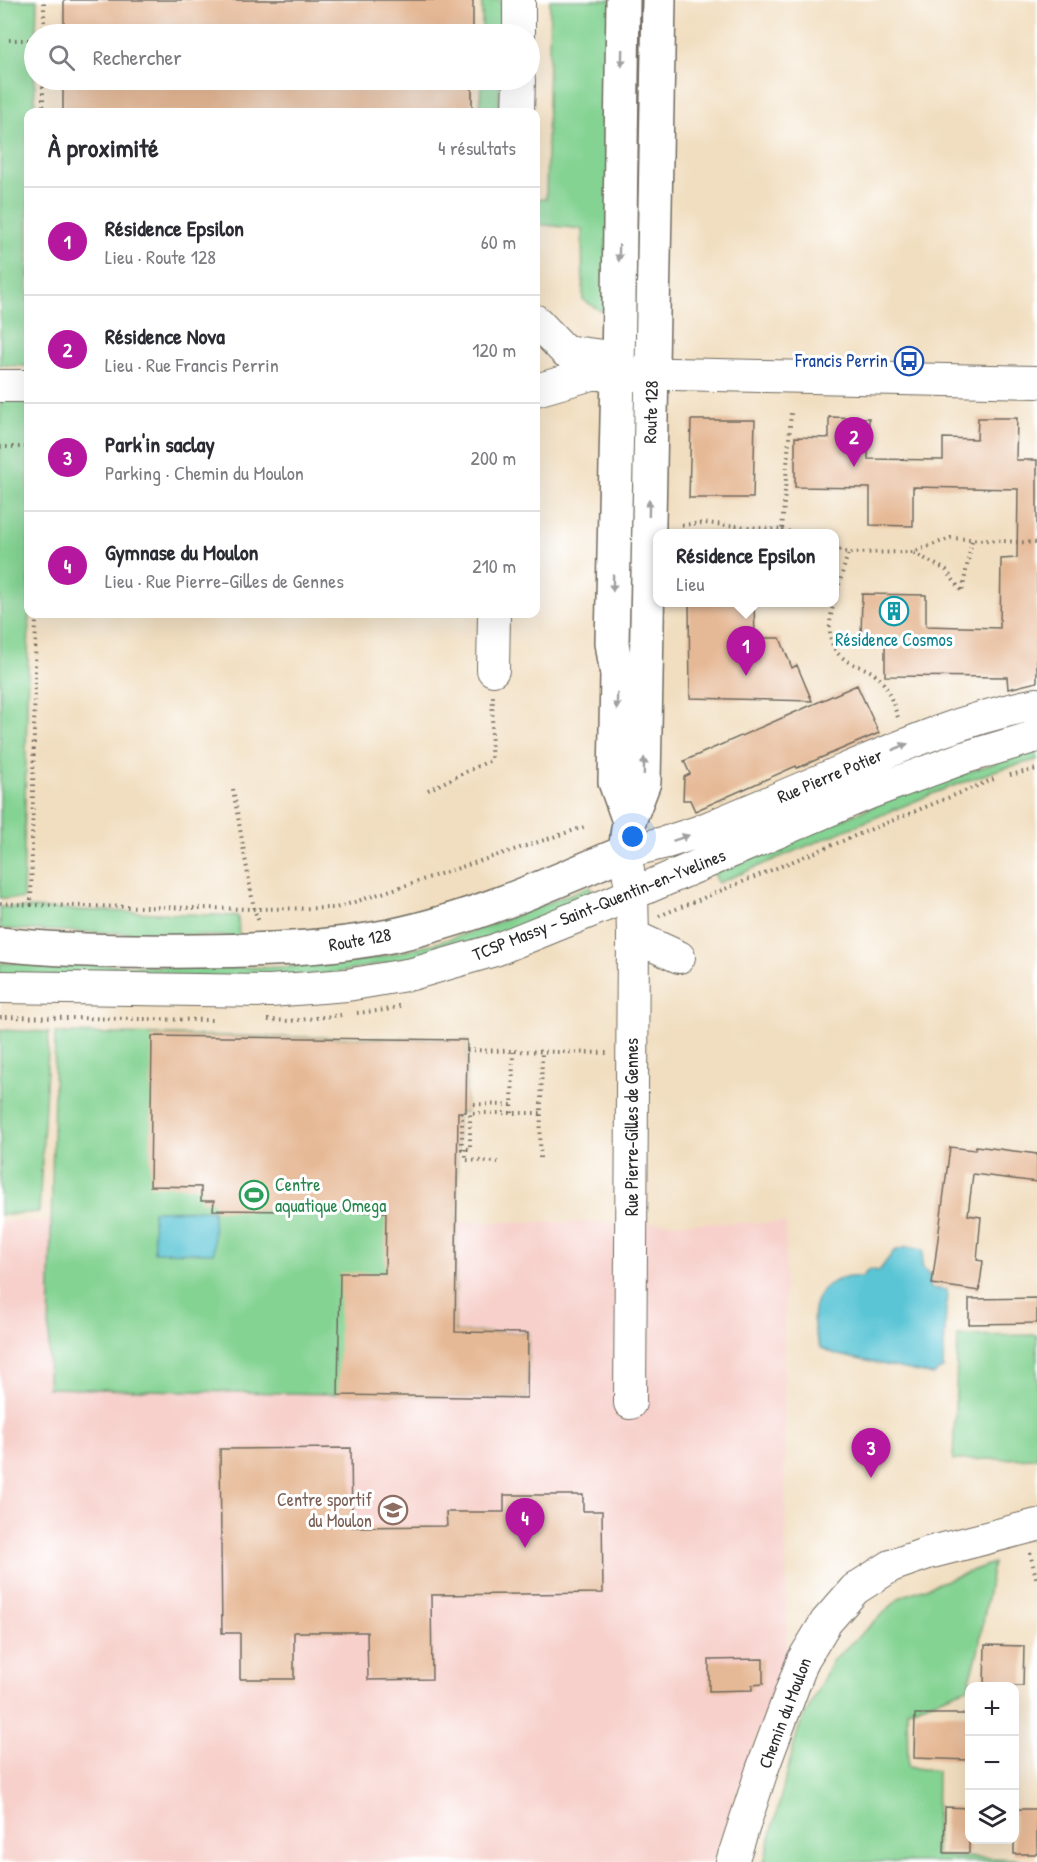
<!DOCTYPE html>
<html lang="fr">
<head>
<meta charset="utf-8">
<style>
  :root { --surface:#fff; --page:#f2f2f3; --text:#2b2b33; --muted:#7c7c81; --line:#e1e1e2; --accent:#b5179e }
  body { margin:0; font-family:"Patrick Hand",sans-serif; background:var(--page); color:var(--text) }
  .controls { position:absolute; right:18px; bottom:18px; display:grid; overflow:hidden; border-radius:12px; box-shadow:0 6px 24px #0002 }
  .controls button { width:54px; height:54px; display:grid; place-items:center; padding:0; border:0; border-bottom:2px solid var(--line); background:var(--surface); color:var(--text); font:30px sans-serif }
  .you { position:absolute; left:633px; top:837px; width:21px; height:21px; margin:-15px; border:4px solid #fff; border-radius:50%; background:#1a73e8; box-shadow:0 0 0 9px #1a73e833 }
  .badge { display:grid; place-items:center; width:39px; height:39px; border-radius:50%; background:var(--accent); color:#fff; font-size:20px; font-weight:700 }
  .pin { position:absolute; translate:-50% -50px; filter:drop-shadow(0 2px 3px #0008) }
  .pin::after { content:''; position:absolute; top:32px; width:21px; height:18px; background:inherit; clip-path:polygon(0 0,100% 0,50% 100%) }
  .popup { position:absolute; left:653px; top:529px; width:186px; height:78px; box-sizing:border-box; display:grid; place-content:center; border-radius:12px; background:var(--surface); filter:drop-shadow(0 2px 4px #0005); font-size:20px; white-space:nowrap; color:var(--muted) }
  .popup b { font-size:22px; color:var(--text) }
  .popup::after { content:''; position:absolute; left:50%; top:100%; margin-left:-12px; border:12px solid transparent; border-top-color:var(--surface) }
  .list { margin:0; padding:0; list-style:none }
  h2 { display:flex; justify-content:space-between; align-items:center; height:78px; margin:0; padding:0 24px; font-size:26px }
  h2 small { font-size:20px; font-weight:400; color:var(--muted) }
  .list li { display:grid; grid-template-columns:39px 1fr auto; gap:18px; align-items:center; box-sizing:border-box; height:108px; padding:0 24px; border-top:2px solid var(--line) }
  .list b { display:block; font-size:22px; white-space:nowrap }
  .list p { margin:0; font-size:20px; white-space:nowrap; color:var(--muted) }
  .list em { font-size:20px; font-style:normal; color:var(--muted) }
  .icon { flex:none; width:33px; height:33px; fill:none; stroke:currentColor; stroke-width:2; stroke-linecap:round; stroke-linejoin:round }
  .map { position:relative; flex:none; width:1037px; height:1862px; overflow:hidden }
  .search { position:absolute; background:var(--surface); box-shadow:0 6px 24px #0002; left:24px; top:24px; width:516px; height:66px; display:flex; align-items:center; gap:15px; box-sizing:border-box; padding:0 21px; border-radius:33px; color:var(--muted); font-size:22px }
  .panel { position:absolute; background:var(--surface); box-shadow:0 6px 24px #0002; left:24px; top:108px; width:516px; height:510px; border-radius:12px }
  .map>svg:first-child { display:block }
  .built { fill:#f7d0cb }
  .green { fill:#84d393; stroke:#587f5f; stroke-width:1.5 }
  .water { fill:#5ac5d5; stroke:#427880; stroke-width:1.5 }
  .building { fill:#e6b996 }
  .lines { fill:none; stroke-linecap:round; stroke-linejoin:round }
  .minor-casing { stroke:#706a5f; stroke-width:34 }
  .major-casing { stroke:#706a5f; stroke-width:36 }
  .path { stroke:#706a5f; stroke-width:4; stroke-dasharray:1.5 4.5; stroke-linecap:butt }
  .minor { stroke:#fff; stroke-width:32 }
  .major { stroke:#fff; stroke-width:33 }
  .oneway { fill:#a0a0a0 }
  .labels { text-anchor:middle; stroke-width:6; stroke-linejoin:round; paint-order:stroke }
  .transit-label { font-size:18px; fill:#164399; stroke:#fff; text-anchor:end }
  .street-label { font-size:18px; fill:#2b2b2b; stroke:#fff }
  .culture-label { font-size:18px; fill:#0d838f; stroke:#fff }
  .leisure-label { font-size:18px; fill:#27864d; stroke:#fff; text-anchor:start }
  .education-label { font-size:18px; fill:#785e54; stroke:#fff; text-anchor:end }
</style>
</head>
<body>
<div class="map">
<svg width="1037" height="1862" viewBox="0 0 1037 1862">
  <rect width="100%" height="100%" fill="#fff"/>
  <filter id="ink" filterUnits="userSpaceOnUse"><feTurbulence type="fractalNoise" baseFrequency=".0167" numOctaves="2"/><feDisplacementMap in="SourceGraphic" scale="12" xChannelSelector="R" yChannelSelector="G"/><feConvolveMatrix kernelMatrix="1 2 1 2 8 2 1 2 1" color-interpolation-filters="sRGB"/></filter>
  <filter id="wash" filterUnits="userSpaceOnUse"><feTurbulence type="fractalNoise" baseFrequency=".008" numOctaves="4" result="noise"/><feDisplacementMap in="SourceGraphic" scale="24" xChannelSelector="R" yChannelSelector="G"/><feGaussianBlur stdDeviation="1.35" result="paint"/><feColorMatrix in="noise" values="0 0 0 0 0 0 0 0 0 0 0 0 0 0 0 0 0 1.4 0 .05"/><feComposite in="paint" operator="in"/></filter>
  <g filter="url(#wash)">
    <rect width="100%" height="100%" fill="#f1dec0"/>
    <path class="built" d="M 0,1221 L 786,1223 L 784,1369 L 787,1652 L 712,1862 L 0,1862 Z"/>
    <path class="green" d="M 0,0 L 37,0 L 36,34 L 34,34 L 35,112 L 28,112 L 28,366 L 0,365 Z
      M 482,0 L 501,0 L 501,34 L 482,34 Z
      M 550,0 L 616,0 L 611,317 L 583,300 L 582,229 L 536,224 L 536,199 L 546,199 Z
      M 481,80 L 500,80 L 499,112 L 480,112 Z
      M 0,396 L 28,396 L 29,614 L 23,899 L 0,898 Z
      M 1037,749 L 1037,760 L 997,770 L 937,792 L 718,883 L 714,873 L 905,793 Z
      M 590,886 L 594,896 L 493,937 L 444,952 L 336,973 L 261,978 L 0,976 L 0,963 C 50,963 100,964 151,966 C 227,968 307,971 383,956 C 455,942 522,913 590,886 Z
      M 0,907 L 238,916 L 239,937 L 0,929 Z
      M 0,1030 L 49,1032 L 39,1212 L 0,1215 Z
      M 55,1033 L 467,1040 L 466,1112 L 458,1113 L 455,1332 L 528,1333 L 527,1398 L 48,1388 Z
      M 1037,1335 L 1037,1458 L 953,1460 L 958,1336 Z
      M 993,1563 L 978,1652 L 968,1688 L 907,1710 L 908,1767 L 937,1771 L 936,1856 L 1018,1859 L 1018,1862 L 764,1862 L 798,1730 L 832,1661 L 901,1597 Z"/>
    <path class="water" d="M 213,1210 L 214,1253 L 154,1252 L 153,1211 Z
      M 907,1247 L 923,1250 L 922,1266 L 930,1276 L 930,1288 L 947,1290 L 943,1368 L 933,1375 L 838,1355 L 821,1348 C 803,1312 817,1273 862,1277 L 869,1269 L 879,1271 L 894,1251 Z"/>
    <g id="blocks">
      <path class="building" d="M 64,0 L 473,0 L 473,34 L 64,34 Z
        M 63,80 L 472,80 L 472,112 L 63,112 Z
        M 829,417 L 869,418 L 868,459 L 943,460 L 943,438 L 977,439 L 978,418 L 1017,418 L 1016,460 L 1037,460 L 1037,682 L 1008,689 L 1007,677 L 885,676 L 885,641 L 861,641 L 862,594 L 926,595 L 926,626 L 1000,628 L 1001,559 L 1017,558 L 1018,489 L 913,487 L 913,526 L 870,525 L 870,488 L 795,487 L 795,437 L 829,438 Z
        M 691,420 L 755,420 L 753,498 L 689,498 Z
        M 689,603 L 754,603 L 755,638 L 780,638 L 792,668 L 797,665 L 812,701 L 690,698 Z
        M 857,685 L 879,733 L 797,768 L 796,766 L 695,811 L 690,800 L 683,800 L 684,777 L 690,774 L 684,761 Z
        M 152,1036 L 467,1040 L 466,1112 L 458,1112 L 455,1332 L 528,1333 L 527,1398 L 338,1395 L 340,1273 L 385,1273 L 386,1212 L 213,1210 L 214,1201 L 201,1201 L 201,1187 L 150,1186 Z
        M 976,1146 L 1037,1154 L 1037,1182 L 973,1174 L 968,1215 L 981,1217 L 977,1260 L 983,1261 L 979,1291 L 932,1284 L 950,1147 L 975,1150 Z
        M 1037,1298 L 1037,1323 L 969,1324 L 969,1299 Z
        M 351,1448 L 352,1527 L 447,1526 L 446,1512 L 504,1512 L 504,1495 L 583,1495 L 583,1511 L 602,1511 L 603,1593 L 431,1595 L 432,1679 L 368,1680 L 367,1632 L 294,1632 L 294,1679 L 240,1679 L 240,1633 L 222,1633 L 220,1449 Z
        M 985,1645 L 1024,1646 L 1023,1686 L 984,1686 Z
        M 763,1659 L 763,1684 L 752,1685 L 752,1690 L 709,1691 L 709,1660 Z
        M 915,1714 L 969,1714 L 969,1760 L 914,1758 Z
        M 945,1807 L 969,1808 L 969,1853 L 944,1853 Z
        M 1014,1809 L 1037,1809 L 1037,1854 L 1014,1854 Z"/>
    </g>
  </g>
  <g filter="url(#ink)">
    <use href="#blocks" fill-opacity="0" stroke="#706a5f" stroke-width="1.5"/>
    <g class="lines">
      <g class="minor-casing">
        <path id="minor" d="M 519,34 L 519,0
          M 518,112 L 519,80
          M 536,321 L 565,351 L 618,358
          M 0,386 L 28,386
          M 536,390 L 592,374 L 673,374 L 1037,382
          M 493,670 L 494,614
          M 633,936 L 679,957
          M 0,987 L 270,991 L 347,985 L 412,974 L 495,950 L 606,905 L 869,793 L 963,758 L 1037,736
          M 630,1403 L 633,936 L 632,894 L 625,852 L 667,842 L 698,832 C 746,812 794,792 842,771 C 905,744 969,717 1037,704
          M 732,1862 L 762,1770 L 803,1660 L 826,1622 L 855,1589 L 891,1566 L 928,1553 L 1037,1525"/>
      </g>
      <g class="major-casing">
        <path id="major" d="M 623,0 L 618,374 L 612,643 L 617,675 L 615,782 L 629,821
          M 0,944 C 65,951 129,952 195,951 C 261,950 325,949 390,936 C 472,919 548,885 625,852 L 629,821 L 644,782 L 659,0"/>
      </g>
      <path class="path" d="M 44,34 L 44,0
        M 9,40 L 34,40
        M 43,112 L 43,80
        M 0,447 L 28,447
        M 682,525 L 704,523 L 782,530 L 791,413
        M 782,530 L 802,534
        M 834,547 L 848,553 L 913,552 L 951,538 L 1037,543
        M 914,553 L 946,570 L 962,592 L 972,540
        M 834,602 C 829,621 825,645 843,658 C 852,666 867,667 876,675 C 889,686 893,705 899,720
        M 834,602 L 848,553
        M 1010,775 L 1037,769
        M 233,789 L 254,909 L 259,922
        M 428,790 L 491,760 L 493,695
        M 0,903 L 31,905 L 36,614
        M 31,905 L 254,909 L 336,908 L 584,827
        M 659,916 L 994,779
        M 357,1013 L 386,1010 L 403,1005
        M 0,1017 L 212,1020
        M 268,1020 L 290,1021 L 341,1015
        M 467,1050 L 608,1053
        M 474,1104 L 512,1105
        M 462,1112 L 462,1149 L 470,1149 L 470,1113 L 541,1113
        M 512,1113 L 513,1052
        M 466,1149 L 466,1160 L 498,1162
        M 540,1158 L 542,1052
        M 1030,1553 L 1037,1581"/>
      <use href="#minor" class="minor"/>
      <use href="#major" class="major"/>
    </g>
    <defs><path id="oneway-solid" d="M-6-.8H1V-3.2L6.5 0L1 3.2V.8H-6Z" transform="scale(1.5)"/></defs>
    <g class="oneway">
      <use href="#oneway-solid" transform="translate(622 58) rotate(91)"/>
      <use href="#oneway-solid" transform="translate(619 253) rotate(91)"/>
      <use href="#oneway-solid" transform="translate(649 508) rotate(-89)"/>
      <use href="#oneway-solid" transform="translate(613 583) rotate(91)"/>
      <use href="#oneway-solid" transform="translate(617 701) rotate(91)"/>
      <use href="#oneway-solid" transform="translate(900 747) rotate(-22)"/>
      <use href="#oneway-solid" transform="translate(644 766) rotate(-89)"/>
      <use href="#oneway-solid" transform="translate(681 838) rotate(-19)"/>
    </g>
  </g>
  <defs>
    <g id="bus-ring" transform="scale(1.5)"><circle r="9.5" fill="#fff" stroke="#1a4fb4" stroke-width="1.5"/><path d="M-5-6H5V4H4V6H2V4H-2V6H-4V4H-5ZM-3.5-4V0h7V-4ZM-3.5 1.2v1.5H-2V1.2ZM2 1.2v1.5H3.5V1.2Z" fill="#1a4fb4"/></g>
    <g id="building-ring" transform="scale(1.5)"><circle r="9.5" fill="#fff" stroke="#0f9aa8" stroke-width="1.5"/><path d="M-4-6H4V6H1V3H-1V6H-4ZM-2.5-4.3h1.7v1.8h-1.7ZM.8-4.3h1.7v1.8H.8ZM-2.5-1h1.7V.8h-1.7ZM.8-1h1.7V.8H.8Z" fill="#0f9aa8"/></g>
    <g id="stadium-ring" transform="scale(1.5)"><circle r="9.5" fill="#fff" stroke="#2e9e5b" stroke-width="1.5"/><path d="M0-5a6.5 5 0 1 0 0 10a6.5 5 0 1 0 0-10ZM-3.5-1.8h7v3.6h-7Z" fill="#2e9e5b"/></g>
    <g id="university-ring" transform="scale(1.5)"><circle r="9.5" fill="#fff" stroke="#8d6e63" stroke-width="1.5"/><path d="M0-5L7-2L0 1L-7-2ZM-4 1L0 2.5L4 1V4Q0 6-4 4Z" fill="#8d6e63"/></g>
  </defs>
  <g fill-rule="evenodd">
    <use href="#bus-ring" x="909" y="361"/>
    <use href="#building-ring" x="894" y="611"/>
    <use href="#stadium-ring" x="254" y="1195"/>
    <use href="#university-ring" x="393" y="1510"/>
  </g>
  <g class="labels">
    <g class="transit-label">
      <text x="888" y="367">Francis Perrin</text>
    </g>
    <g class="street-label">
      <text transform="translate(651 412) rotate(-88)" y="6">Route 128</text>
      <text transform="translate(830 776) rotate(-23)" y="6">Rue Pierre Potier</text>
      <text transform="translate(599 905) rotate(-22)" y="6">TCSP Massy - Saint-Quentin-en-Yvelines</text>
      <text transform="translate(360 940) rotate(-10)" y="6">Route 128</text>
      <text transform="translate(632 1127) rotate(-90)" y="6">Rue Pierre-Gilles de Gennes</text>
      <text transform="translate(785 1713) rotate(-69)" y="6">Chemin du Moulon</text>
    </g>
    <g class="culture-label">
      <text x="894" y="646">Résidence Cosmos</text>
    </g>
    <g class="leisure-label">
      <text x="275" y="1191">Centre<tspan x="275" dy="21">aquatique Omega</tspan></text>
    </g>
    <g class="education-label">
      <text x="372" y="1506">Centre sportif<tspan x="372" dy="21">du Moulon</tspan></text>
    </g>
  </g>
</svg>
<div class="controls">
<button>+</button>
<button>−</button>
<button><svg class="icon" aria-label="layers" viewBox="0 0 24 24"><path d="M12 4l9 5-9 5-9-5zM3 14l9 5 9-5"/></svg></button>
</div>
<div class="you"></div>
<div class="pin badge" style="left:746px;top:676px">1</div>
<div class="popup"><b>Résidence Epsilon</b>Lieu</div>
<div class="pin badge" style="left:854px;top:467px">2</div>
<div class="pin badge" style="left:871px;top:1478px">3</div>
<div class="pin badge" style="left:525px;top:1548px">4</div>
<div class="search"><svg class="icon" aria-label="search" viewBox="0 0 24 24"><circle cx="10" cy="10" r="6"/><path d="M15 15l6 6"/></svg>Rechercher</div>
<section class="panel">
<h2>À proximité<small>4 résultats</small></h2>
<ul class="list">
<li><span class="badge">1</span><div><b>Résidence Epsilon</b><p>Lieu · Route 128</p></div><em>60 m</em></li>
<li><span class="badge">2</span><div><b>Résidence Nova</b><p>Lieu · Rue Francis Perrin</p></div><em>120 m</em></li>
<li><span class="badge">3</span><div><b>Park'in saclay</b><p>Parking · Chemin du Moulon</p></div><em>200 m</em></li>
<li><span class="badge">4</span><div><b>Gymnase du Moulon</b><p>Lieu · Rue Pierre-Gilles de Gennes</p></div><em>210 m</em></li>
</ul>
</section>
</div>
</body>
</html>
